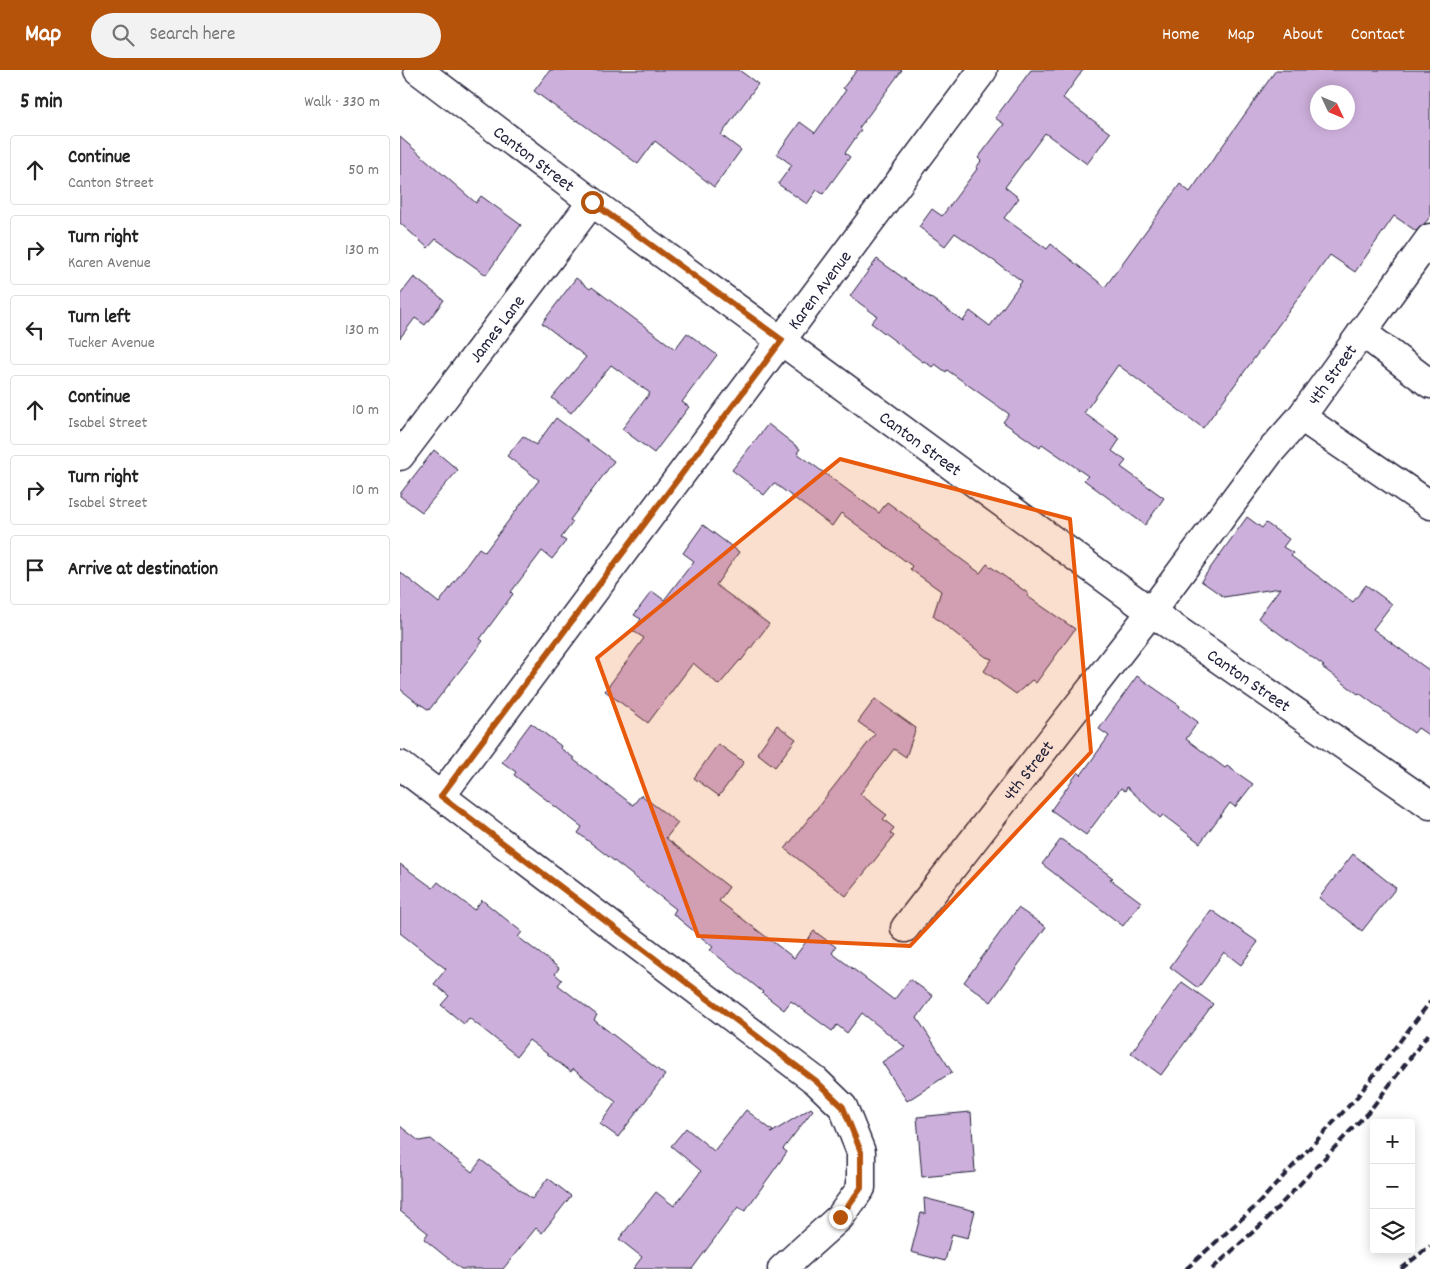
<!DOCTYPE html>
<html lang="en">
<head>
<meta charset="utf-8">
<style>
  :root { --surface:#fff; --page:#f2f2f2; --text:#222; --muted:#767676; --line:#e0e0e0; --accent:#b45309 }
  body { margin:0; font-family:Dekko,sans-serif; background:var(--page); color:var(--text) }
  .controls { position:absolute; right:15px; bottom:15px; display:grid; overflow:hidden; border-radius:5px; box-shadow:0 2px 12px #0003 }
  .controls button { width:45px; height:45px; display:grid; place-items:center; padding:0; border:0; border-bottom:1px solid var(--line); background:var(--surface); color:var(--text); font:25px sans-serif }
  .compass { position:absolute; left:910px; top:15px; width:45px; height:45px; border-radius:50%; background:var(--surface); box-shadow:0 2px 12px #0003; rotate:134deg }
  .stop { position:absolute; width:15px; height:15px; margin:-11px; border:4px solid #b45309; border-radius:50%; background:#fff }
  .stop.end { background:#b45309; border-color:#fff; box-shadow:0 1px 5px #0008 }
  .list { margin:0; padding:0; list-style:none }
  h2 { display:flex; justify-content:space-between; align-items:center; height:65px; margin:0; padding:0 20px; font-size:21px }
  h2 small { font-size:16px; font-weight:400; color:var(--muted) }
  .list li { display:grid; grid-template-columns:32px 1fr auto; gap:15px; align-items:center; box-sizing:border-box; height:70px; margin:0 10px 10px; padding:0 10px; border:1px solid var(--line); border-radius:5px }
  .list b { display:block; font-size:19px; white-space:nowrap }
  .list p { margin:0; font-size:16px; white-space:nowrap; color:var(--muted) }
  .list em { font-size:16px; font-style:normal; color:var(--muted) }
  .icon { flex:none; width:28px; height:28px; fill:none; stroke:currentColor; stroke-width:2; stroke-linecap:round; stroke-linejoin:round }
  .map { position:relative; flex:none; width:1030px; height:1199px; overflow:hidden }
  header { display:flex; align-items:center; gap:30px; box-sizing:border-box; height:70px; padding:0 25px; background:var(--accent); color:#fff }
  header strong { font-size:24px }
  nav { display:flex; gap:28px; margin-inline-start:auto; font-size:18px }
  .search { width:350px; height:45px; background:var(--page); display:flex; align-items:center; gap:12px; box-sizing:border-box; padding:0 18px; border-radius:28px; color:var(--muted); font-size:19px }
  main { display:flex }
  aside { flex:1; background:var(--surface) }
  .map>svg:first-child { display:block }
  .building { fill:#cdafdb; stroke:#22223b; fill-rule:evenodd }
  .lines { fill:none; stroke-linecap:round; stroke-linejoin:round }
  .minor-casing { stroke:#22223b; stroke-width:31 }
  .minor { stroke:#fff; stroke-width:28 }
  .rail { stroke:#22223b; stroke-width:4; stroke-dasharray:8 4; stroke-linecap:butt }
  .route { stroke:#b45309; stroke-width:6 }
  .marked { fill:#e8590c; fill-opacity:0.2; stroke:#e8590c; stroke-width:4; stroke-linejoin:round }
  .labels { text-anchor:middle; stroke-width:5; stroke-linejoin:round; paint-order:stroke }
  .street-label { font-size:18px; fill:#22223b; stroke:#fff }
</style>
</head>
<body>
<header>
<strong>Map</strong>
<div class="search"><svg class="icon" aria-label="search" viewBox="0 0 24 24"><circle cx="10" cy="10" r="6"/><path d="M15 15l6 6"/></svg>Search here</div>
<nav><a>Home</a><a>Map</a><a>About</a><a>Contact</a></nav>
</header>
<main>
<aside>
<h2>5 min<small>Walk · 330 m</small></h2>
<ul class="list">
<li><svg class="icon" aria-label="ahead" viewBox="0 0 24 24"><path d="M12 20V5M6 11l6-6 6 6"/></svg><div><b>Continue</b><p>Canton Street</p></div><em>50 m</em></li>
<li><svg class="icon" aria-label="right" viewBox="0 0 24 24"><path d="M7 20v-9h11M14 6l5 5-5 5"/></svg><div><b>Turn right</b><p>Karen Avenue</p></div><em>130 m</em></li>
<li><svg class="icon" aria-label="left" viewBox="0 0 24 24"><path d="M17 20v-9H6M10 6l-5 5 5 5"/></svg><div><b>Turn left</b><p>Tucker Avenue</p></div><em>130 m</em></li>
<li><svg class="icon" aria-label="ahead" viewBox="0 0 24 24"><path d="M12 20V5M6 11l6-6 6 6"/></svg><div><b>Continue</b><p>Isabel Street</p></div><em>10 m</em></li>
<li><svg class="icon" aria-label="right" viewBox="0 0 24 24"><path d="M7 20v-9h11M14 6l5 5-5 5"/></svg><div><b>Turn right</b><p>Isabel Street</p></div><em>10 m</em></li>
<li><svg class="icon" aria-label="arrive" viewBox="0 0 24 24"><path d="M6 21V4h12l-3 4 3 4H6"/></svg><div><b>Arrive at destination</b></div></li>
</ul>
</aside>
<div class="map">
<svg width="1030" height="1199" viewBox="0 0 1030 1199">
  <rect width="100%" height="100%" fill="#fff"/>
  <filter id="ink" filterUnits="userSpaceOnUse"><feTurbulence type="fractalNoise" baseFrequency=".02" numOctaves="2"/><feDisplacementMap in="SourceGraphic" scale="10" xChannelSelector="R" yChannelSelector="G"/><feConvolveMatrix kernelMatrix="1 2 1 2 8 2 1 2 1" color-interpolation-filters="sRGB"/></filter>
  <g filter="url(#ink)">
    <path class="building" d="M 150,0 L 339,0 L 358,14 L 321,65 L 341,80 L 314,117 L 255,71 L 238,94 L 177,50 L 176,51 L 161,41 L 134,21 Z
      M 457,0 L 502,0 L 459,58 L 461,60 L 445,83 L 450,87 L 423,124 L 417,120 L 407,134 L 378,114 L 392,95 L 377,84 L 400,52 L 415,63 L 446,20 L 443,18 Z
      M 631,0 L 683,0 L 663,28 L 710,63 L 687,94 L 645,63 L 605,117 L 619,128 L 604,148 L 647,179 L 651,174 L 705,217 L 780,114 L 790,122 L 876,0 L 1030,0 L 1030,147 L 1025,153 L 1016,161 L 994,146 L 955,202 L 930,185 L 803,358 L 718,295 L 684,343 L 720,369 L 712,381 L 726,391 L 721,397 L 764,428 L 745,455 L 684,410 L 688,406 L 642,374 L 640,378 L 603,352 L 609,344 L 547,300 L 546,302 L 535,294 L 532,297 L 524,291 L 523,292 L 471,253 L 477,246 L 450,226 L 477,189 L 563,251 L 570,241 L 590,256 L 622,211 L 555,163 L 545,176 L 519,157 L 532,139 L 542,146 L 577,99 L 576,98 L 581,91 L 578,88 L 604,54 L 595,48 ZM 918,22 L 948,22 L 948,52 L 918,52 Z
      M 0,67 L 76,133 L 81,126 L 121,155 L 86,205 L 36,169 L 28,178 L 0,153 Z
      M 14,207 L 44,230 L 25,255 L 15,248 L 0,268 L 0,225 Z
      M 176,208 L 190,219 L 192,217 L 275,279 L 287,263 L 317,285 L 282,332 L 289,337 L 254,383 L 222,359 L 250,323 L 211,295 L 171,343 L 152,328 L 186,287 L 142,253 Z
      M 156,348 L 214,391 L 170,450 L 173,452 L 161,468 L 166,471 L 152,489 L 142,481 L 111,522 L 113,524 L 80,569 L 83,571 L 29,640 L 20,634 L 20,635 L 0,619 L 0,502 L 39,533 L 79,478 L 85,482 L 139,410 L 107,386 L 123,366 L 136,375 Z
      M 368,354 L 400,379 L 397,383 L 479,443 L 487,432 L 520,456 L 519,458 L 580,503 L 587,494 L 629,524 L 627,526 L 675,559 L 636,613 L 632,610 L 616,624 L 584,601 L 592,589 L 586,587 L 533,546 L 541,521 L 510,499 L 512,496 L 441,443 L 432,456 L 374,413 L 364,425 L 332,400 Z
      M 34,380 L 58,400 L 22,442 L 0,426 L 0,424 Z
      M 847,447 L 862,458 L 866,453 L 889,469 L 883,477 L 893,483 L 891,486 L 953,532 L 966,515 L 992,534 L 973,559 L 1030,601 L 1030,666 L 1018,658 L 1014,663 L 959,623 L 958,624 L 922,597 L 924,596 L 858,548 L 880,518 L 824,527 L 801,511 Z
      M 303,455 L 339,482 L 316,515 L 369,554 L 341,591 L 340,590 L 319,615 L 293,593 L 248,653 L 205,621 L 244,568 L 233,561 L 241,549 L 234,545 L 252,521 L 264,530 L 294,491 L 283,483 Z
      M 737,606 L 780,636 L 779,638 L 798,652 L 786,669 L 825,698 L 827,696 L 853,714 L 835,737 L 830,733 L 800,773 L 763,745 L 760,748 L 727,717 L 725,721 L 721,718 L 686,765 L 651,740 L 678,702 L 681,705 L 709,666 L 699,659 Z
      M 475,629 L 516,658 L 506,687 L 494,679 L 460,724 L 487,745 L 483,749 L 494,758 L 490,763 L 494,766 L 446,826 L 385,779 L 475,664 L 458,652 Z
      M 131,653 L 161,676 L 160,678 L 174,688 L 174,690 L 233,735 L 241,725 L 278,753 L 266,768 L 329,817 L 319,831 L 394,888 L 414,861 L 436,877 L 432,883 L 494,930 L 510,909 L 533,926 L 517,948 L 552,1002 L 507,1031 L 482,992 L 505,977 L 462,943 L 447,963 L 437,955 L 432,961 L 391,931 L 384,940 L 362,923 L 363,922 L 310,880 L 313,877 L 273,844 L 276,839 L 178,763 L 182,757 L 114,705 L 116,702 L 102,692 Z
      M 377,655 L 396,669 L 375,697 L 357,683 Z
      M 318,674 L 344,692 L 319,726 L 294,708 Z
      M 661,769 L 713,808 L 710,809 L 741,832 L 723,856 L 642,794 Z
      M 953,784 L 996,818 L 962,861 L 919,828 Z
      M 0,794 L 33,818 L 38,812 L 74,840 L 82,830 L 122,862 L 118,867 L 159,898 L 155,904 L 162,910 L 158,915 L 197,945 L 194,950 L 265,1005 L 218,1067 L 200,1054 L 216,1032 L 173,999 L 171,1002 L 129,970 L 117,986 L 69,948 L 64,954 L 41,935 L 49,926 L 34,914 L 46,899 L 0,863 Z
      M 618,838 L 646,857 L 591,932 L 564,912 Z
      M 811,840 L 858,872 L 841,895 L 824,882 L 798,918 L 770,897 Z
      M 782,912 L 813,934 L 761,1005 L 731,983 Z
      M 411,1038 L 413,1040 L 383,1079 L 387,1082 L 345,1141 L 338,1137 L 292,1199 L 233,1199 L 242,1187 L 219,1169 L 256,1122 L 274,1136 L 301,1101 L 271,1076 L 286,1058 L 314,1081 L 346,1040 L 373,1061 L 371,1063 Z
      M 571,1042 L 575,1102 L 522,1107 L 517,1047 Z
      M 0,1056 L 19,1071 L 31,1069 L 72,1102 L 81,1090 L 132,1129 L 148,1108 L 171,1126 L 142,1163 L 136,1158 L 103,1199 L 61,1199 L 24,1169 L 28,1163 L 0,1141 Z
      M 524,1128 L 575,1141 L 568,1168 L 552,1164 L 545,1191 L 511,1182 L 521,1143 L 525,1144 Z"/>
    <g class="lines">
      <g class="minor-casing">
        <g id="minor">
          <path id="s1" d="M 18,0 L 192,132 L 751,542 L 1030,735"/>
          <path d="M 962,262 L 1030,314"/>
          <path d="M 901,347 L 1030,435"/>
          <path id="s2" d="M 0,386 L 192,132"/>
          <path d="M 0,695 L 416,1011 L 443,1037 L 461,1082 L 461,1118 L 440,1147 L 382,1199"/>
          <path id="s3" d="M 41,726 L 583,0"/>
          <path id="s4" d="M 505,858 L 751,542 L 869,383 L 901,347 L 1030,168"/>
        </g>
      </g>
      <use href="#minor" class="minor"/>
      <path class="rail" d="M 786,1199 L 855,1137 L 957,1027 L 1030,932
        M 812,1199 L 864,1152 L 971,1039 L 1030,962
        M 1001,1199 L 1030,1176"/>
    </g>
  </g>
  <g class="lines" filter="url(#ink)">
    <path class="route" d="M 192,132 L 382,270 L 41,726 L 416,1011 L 443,1037 L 461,1082 L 461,1118 L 440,1147"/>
  </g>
  <path class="marked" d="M 440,389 L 670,449 L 691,682 L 510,876 L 298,866 L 197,588 Z"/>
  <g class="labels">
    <g class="street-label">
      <text dy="6" stroke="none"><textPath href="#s1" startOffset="146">Canton Street</textPath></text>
      <text dy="6" stroke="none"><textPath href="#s3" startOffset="632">Karen Avenue</textPath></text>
      <text dy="6" stroke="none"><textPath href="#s2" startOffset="160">James Lane</textPath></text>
      <text dy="6" stroke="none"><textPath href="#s4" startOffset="699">4th Street</textPath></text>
      <text dy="6" stroke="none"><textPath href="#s1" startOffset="626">Canton Street</textPath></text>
      <text dy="6" stroke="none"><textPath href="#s1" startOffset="1031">Canton Street</textPath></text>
      <text dy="6" stroke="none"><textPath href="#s4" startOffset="200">4th Street</textPath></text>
    </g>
  </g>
</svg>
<div class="controls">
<button>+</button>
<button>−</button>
<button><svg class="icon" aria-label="layers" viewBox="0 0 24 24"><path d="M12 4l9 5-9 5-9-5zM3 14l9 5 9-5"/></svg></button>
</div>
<svg class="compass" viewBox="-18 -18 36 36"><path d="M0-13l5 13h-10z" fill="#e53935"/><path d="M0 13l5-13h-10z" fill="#767676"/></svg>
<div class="stop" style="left:192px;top:132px"></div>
<div class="stop end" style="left:440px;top:1147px"></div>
</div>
</main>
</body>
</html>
